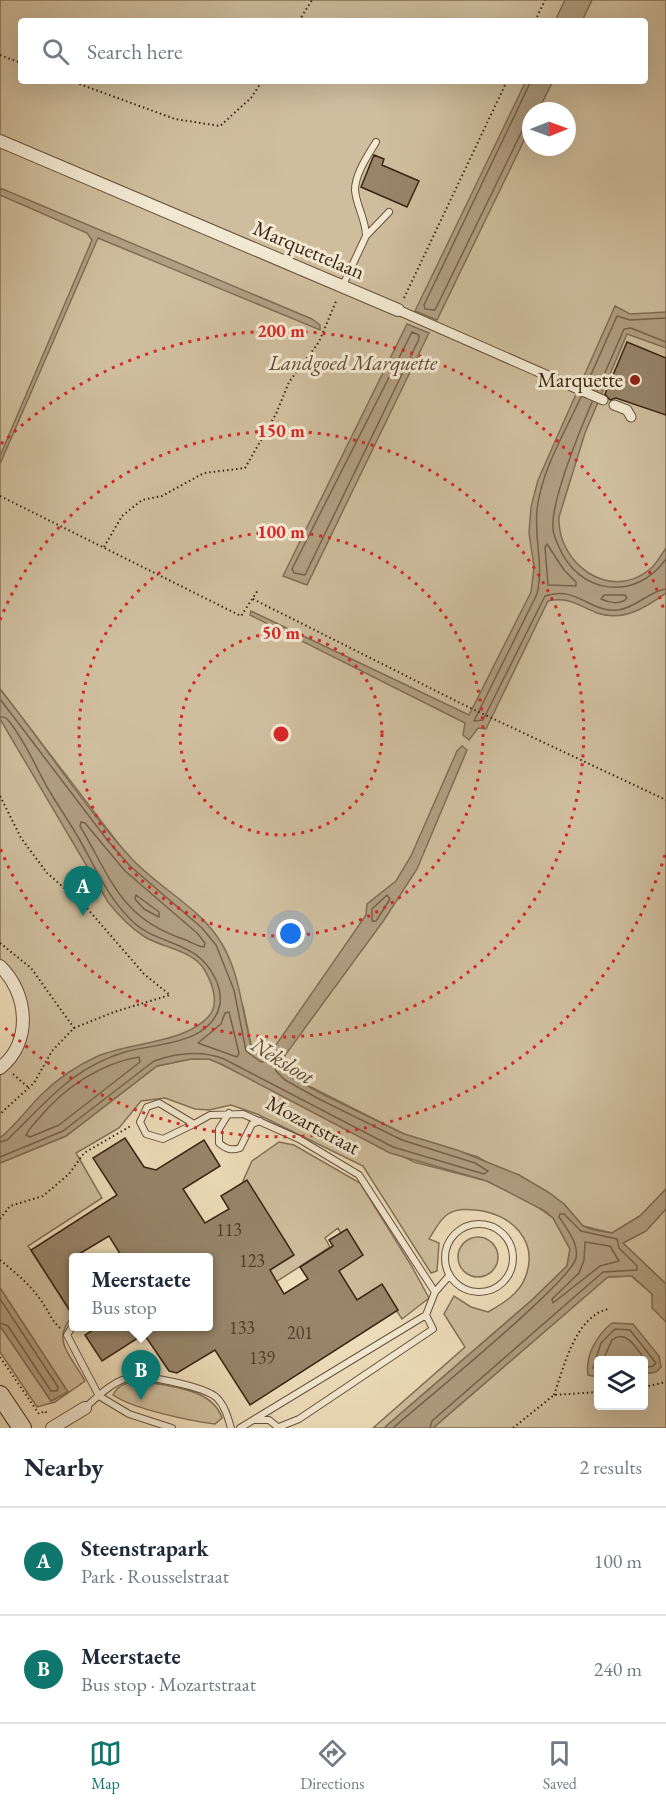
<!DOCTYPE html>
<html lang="en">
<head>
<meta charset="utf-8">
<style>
  :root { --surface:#fff; --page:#f6f6f7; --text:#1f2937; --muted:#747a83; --line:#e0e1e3; --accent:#0f766e }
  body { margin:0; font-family:"EB Garamond",serif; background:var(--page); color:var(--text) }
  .controls { position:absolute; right:18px; bottom:18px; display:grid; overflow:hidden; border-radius:6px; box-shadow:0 6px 24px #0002 }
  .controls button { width:54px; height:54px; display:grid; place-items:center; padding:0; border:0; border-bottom:2px solid var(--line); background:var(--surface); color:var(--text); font:30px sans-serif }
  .compass { position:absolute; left:522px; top:102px; width:54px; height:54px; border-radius:50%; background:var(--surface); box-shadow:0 6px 24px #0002; rotate:89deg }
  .you { position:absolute; left:291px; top:934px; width:21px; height:21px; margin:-15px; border:4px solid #fff; border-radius:50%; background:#1a73e8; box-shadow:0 0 0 9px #1a73e833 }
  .badge { display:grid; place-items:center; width:39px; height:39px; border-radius:50%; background:var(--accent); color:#fff; font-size:20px; font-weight:700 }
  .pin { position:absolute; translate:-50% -50px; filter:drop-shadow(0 2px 3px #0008) }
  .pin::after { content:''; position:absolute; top:32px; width:21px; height:18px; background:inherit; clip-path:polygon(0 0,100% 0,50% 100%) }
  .popup { position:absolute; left:69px; top:1253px; width:144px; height:78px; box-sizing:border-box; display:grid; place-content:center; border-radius:6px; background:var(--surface); filter:drop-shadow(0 2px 4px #0005); font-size:20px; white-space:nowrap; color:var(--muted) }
  .popup b { font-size:22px; color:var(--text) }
  .popup::after { content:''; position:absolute; left:50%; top:100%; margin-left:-12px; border:12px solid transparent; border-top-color:var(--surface) }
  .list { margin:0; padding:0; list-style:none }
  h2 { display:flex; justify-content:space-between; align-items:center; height:78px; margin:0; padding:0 24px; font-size:26px }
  h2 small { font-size:20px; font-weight:400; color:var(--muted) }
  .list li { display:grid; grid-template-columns:39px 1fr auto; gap:18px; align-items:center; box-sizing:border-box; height:108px; padding:0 24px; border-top:2px solid var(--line) }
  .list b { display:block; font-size:22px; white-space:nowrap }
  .list p { margin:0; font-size:20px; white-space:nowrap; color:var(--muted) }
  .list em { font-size:20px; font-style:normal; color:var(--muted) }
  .icon { flex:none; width:33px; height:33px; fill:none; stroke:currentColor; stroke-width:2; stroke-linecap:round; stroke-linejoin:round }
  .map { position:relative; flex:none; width:666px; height:1428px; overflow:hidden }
  .search { position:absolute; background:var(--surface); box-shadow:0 6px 24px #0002; left:18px; right:18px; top:18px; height:66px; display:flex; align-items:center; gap:15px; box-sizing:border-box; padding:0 21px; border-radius:6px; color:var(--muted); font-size:22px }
  .sheet { height:294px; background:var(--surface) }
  nav { display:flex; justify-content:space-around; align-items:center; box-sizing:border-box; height:84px; border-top:2px solid var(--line); background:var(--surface); font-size:16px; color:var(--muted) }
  nav a { display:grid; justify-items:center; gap:3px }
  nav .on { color:var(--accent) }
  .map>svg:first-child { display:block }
  .green { fill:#cfbe9e; stroke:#847158; stroke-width:1.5; fill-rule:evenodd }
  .water { fill:#b19f82; stroke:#816e55; stroke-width:1.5 }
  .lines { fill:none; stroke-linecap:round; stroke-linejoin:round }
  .shore { stroke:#76624a; stroke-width:1.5 }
  .building { fill:#98856a; stroke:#3a2412; stroke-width:1.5 }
  .service-casing { stroke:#67523c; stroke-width:8 }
  .pedestrian-casing { stroke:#67523c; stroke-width:11 }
  .minor-casing { stroke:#67523c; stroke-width:14 }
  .secondary-casing { stroke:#3a2412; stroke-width:20 }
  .path { stroke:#3a2412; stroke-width:2; stroke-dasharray:1.5 3; stroke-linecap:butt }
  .service { stroke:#f4ead3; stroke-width:6 }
  .pedestrian { stroke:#f4ead3; stroke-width:9 }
  .minor { stroke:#f4ead3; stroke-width:12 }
  .secondary { stroke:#f4ead3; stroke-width:18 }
  .ring { fill:none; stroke:#d62828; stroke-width:3; stroke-dasharray:3 6 }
  .poi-dot { fill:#8f2418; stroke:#f4ead3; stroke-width:2 }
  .labels { text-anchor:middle; stroke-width:6; stroke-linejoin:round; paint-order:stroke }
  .number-label { font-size:18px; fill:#523c28 }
  .street-label { font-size:21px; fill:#3a2412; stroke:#f4ead3 }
  .park-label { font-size:21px; font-style:italic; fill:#5f4a35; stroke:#f4ead3 }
  .poi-label { font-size:21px; fill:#3a2412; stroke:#f4ead3; text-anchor:end }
  .water-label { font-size:22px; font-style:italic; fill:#5e4934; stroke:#f4ead3 }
  .centre { fill:#d62828; stroke:#f4ead3; stroke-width:3 }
  .ring-label { font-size:18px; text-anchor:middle; font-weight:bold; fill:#d62828; stroke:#f4ead3; stroke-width:6; stroke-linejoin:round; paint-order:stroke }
</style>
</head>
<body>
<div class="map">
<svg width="666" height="1428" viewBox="0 0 666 1428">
  <rect width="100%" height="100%" fill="#eedebb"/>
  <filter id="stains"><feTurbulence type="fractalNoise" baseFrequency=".00333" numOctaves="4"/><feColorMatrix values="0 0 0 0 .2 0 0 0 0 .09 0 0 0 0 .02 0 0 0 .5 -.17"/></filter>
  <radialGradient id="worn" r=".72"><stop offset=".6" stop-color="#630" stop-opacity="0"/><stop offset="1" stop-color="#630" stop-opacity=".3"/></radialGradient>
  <path class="green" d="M 0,0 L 666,0 L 666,1189 L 640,1216 L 612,1233 L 583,1226 L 564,1204 L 519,1175 L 496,1168 L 478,1157 L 404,1134 L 289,1076 L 252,1049 L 243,1006 L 0,689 ZM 21,21 L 645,21 L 645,81 L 21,81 ZM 531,111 L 567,111 L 567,147 L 531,147 Z
    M 0,703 L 126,888 L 206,944 L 226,1040 L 173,1052 L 0,1149 L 0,1075 C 11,1068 16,1058 20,1045 C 34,1005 25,993 0,962 Z
    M 191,1059 L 209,1059 L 221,1064 L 414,1162 L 487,1181 L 526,1199 L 553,1218 L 570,1249 L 567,1266 L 532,1300 L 384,1428 L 373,1428 L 465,1347 L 444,1314 L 454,1296 L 471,1307 L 488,1312 C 502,1304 519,1294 525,1278 C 540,1241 511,1213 475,1210 C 467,1209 455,1209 448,1214 C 439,1220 435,1230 429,1239 L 439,1243 L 437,1271 L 431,1273 L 363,1166 L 257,1114 L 231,1105 L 209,1110 L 195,1109 L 165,1098 L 141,1101 L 119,1128 L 76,1153 L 102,1198 L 28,1246 L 73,1316 C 50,1340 71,1355 85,1381 L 55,1402 L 37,1407 L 0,1352 L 0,1326 L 51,1401 L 68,1392 L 0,1288 L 0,1163 L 66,1136 L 157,1066 Z
    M 279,1142 L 294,1145 L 360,1183 L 411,1265 L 429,1298 L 402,1319 L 382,1288 L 355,1306 L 331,1270 L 346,1244 L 338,1228 L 325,1238 L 330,1247 L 248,1300 L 239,1287 L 252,1194 L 243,1181 L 252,1161 Z
    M 666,1209 L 666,1284 L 623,1243 L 646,1231 Z
    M458 1257a20 20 0 1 1 40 0a20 20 0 1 1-40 0Z
    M 631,1276 L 652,1294 L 666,1322 L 666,1428 L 433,1428 L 607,1277 ZM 598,1360 L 644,1360 L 644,1406 L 598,1406 Z
    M 145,1381 C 172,1388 212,1388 222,1418 L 215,1424 C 190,1421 133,1409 113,1395 C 119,1382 132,1382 145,1381 Z"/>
  <path class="water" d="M 565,0 L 592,0 L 582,21 L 555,21 Z
    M 526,81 L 553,81 L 538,111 L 531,111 L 531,126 L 437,320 L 415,311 Z
    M 0,188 L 312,319 L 320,325 L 320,330 L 98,238 L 0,464 L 0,456 L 92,240 L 87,233 L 0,195 Z
    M 615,306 L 630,314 L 666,312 L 666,348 L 627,334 L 585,433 L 559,517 C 557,563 609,602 649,570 C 656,565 661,555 666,548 L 666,593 C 645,608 623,622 597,613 C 579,606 569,596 548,601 L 486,729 L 478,728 L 469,740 L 463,735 L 465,723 L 250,615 L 251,611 L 255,613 L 469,715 L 531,592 L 534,567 L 529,533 L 531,507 L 538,480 Z
    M 407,324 L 429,333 L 307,585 L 283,576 Z
    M 0,689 C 45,745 84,807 132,859 C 160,889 201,908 222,944 C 241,976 242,1014 252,1049 L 262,1057 L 269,1055 L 366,915 L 367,904 L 396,881 L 411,856 L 457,751 L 462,746 L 467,750 L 417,869 L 384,920 L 283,1058 L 281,1067 L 289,1076 L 324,1095 L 404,1134 L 457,1150 L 519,1175 L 548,1192 L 564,1204 L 583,1226 L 594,1230 L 612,1233 L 640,1216 L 666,1189 L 666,1209 L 646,1231 L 623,1243 L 666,1284 L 666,1322 L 652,1308 L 652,1294 L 632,1276 L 608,1277 L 433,1428 L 384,1428 L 532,1300 L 567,1266 L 570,1249 L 553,1218 L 545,1211 L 487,1181 L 390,1153 L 221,1064 L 209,1059 L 191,1059 L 157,1066 L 66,1136 L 0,1163 L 0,1138 C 16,1125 27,1109 41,1095 C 57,1079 78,1065 98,1056 C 131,1042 186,1043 209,1016 C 220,1004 212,982 204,969 C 192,950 163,948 145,937 C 129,927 119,916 108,902 L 0,719 Z
    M 0,1288 L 68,1392 L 51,1401 L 0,1326 Z
    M 612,1323 L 633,1324 L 659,1356 L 661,1367 L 656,1372 L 644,1374 L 644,1360 L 598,1360 L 598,1377 L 588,1375 C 585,1355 597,1335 612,1323 Z"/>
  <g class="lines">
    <path class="shore" d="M 531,81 L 424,305 L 425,309 L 435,310 L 523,129 L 531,125
      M 412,332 L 419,335 L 419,339 L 305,575 L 294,573 L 292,569 Z
      M 586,386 L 617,316 L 630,320 L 666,318
      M 597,391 L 624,329 L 631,328 L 666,342
      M 581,397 C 565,432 541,471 537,510 C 534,538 544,566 537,594 L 474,721 L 483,720 L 545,596 C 576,585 590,613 618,610 C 636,608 649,591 666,589
      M 592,402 C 581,428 551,501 553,528 C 553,534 556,540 558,545 C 578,595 636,602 666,559
      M 547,544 L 564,570 L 576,582 L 576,586 L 548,585 L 545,547 Z
      M 604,595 L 625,595 L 627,598 C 621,605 609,603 601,599 Z
      M 0,699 L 108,841 L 130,866 L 202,928 L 216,945 L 234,990 L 246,1051 L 261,1062 L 275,1060 L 276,1071 L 285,1080 L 321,1100 L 402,1140 L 475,1163 L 488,1171 L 484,1174 L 393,1147 L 224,1059 C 201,1050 177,1053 154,1061 L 63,1131 L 0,1157
      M 0,717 C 5,717 5,717 8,720 C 24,739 35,765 47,787 C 57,804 68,820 78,837 C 95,866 107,897 132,921 C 159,947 196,939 215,978 C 219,985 221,996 220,1004 C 212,1045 156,1043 125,1052 C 71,1068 45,1104 7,1140 L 0,1142
      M 81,822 L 85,823 L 125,871 L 197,933 L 205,943 L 204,947 C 198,947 190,941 183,939 C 120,918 111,878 80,826 Z
      M 136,895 L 159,912 L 159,917 L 144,909 L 135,899 Z
      M 387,895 L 390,899 L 376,921 L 372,921 L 372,909 Z
      M 229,1012 L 239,1053 L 237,1057 L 198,1043 L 221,1024 L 225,1013 Z
      M 139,1057 L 140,1062 L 59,1125 L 30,1137 L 26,1135 C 28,1129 35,1123 40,1117 C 64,1088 101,1063 139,1057 Z
      M 585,1242 L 610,1246 L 619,1261 L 600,1266 L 553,1303 L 552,1299 L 579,1273 L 584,1260 Z
      M 0,1299 L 58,1387 L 57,1391 L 51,1391 L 8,1326 L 0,1323
      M 603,1360 L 612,1340 C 625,1329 636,1347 643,1357 L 641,1360
      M 598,1371 L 593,1368 L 601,1343 L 615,1329 L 630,1330 L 656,1363 L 653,1366 L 644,1368
      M 393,1428 C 420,1404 572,1281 576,1258 C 579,1244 567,1229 559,1217 L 560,1214 L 564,1214 L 581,1231 L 617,1239 L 619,1248 L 637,1266 L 637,1270 L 603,1272 L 432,1421 L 430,1428"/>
  </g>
  <path class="building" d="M 374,155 L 384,159 L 382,165 L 419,181 L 407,207 L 361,187 Z
    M 627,342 L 666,358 L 666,415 L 616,398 L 610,400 L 605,394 Z
    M 125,1138 L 144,1167 L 156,1170 L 204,1140 L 220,1166 L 183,1189 L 205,1223 L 229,1209 L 221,1196 L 247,1180 L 294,1255 L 270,1270 L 284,1294 L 308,1279 L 300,1267 L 333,1246 L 329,1240 L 347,1229 L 363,1255 L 339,1271 L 357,1300 L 382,1284 L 398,1310 L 250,1405 L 215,1350 L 177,1373 L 169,1371 L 144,1334 L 102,1361 L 85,1335 L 99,1326 L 208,1326 L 208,1257 L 122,1257 L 109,1236 L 74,1257 L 74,1317 L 31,1250 L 117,1195 L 93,1158 Z"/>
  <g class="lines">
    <g class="service-casing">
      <path id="service" d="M 366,236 C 366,220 356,205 355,190 C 355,174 368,155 376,142
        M 343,285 L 366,236 L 389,212
        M 229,1113 L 219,1129 L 219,1143 C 226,1149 231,1151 240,1148 L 252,1124 L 260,1121
        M 194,1124 L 163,1139 L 146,1134 L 140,1122 L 147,1107 L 159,1103 L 194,1124 L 210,1115 L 243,1114 L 299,1139 L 359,1175 L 435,1292 L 426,1315 L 240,1428
        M445 1258a34 34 0 1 1 68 0a34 34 0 1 1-68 0Z
        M 435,1292 L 449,1276
        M 74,1324 L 67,1335 L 99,1396
        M 99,1396 L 129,1414 L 172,1428
        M 85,1408 C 97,1397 111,1383 127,1378 C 142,1373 206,1387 217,1398 C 225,1406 228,1418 231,1428
        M 256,1420 L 269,1420 L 279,1428
        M 279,1427 L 299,1419 L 433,1329 L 426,1315"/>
    </g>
    <g class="pedestrian-casing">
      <path id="pedestrian" d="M 398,310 L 603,400
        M 614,405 L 627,410 L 631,417"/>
    </g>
    <g class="minor-casing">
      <path id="minor" d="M 0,141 L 398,310
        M 0,966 C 28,993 33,1042 0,1068
        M 52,1428 L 85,1408"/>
    </g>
    <g class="secondary-casing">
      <path id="secondary" d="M 0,1395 L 22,1428"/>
    </g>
    <path class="path" d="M 299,21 L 312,0
      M 535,21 L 545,0
      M 0,55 L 21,63
      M 71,81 L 175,119 L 220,126 L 251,98 L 262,81
      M 404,298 L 507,81
      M 0,496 L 241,616 L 258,590
      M 104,547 L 122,516 L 142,500 L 162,496 L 204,473 L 245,468 L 276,414 L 289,382 L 319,342 L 337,299
      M 253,599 L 464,705 L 666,800
      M 0,796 L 21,838 L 47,873 L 86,907 L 144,974 L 170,995 L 114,1012 L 74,1028 L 52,1051 L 34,1083 L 0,1114
      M 0,943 L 31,968 L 74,1028
      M 13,1074 L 29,1088
      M 0,1219 L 10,1206 L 43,1196 L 69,1174 L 84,1153 L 131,1126
      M 0,1260 C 16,1273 33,1287 44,1305 C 50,1314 52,1321 60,1328
      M 0,1357 L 39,1414 L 45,1411 L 48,1415
      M 644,1387 L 666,1382
      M 554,1395 C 564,1367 575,1317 608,1309
      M 513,1428 L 554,1395 L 598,1392"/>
    <use href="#service" class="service"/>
    <use href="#pedestrian" class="pedestrian"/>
    <use href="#minor" class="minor"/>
    <use href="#secondary" class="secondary"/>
  </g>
  <g class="ring">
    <circle cx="281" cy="734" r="101"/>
    <circle cx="281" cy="734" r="202"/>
    <path d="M0 620A303 303 0 1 1 0 848"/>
    <path d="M665 855A403 403 0 0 1 1 1024M1 444A403 403 0 0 1 665 613"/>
  </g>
  <circle class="poi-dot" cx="635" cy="380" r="6"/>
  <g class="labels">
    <g class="number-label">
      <text x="229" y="1236">113</text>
      <text x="252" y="1267">123</text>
      <text x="242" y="1334">133</text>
      <text x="300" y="1339">201</text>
      <text x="262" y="1364">139</text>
    </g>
    <g class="street-label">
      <text transform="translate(309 250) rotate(23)" y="7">Marquettelaan</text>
      <text transform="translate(313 1125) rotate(28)" y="7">Mozartstraat</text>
    </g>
    <g class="park-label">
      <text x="353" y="370">Landgoed Marquette</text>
    </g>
    <g class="poi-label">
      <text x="623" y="387">Marquette</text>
    </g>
    <g class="water-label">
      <text transform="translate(283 1060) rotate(32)" y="8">Neksloot</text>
    </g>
  </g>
  <circle cx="281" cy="734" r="9" class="centre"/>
  <g class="ring-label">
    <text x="281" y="337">200 m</text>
    <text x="281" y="437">150 m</text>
    <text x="281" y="538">100 m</text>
    <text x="281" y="639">50 m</text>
  </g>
  <rect width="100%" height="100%" filter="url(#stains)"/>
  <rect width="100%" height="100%" fill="url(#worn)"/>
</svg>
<div class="controls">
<button><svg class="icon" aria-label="layers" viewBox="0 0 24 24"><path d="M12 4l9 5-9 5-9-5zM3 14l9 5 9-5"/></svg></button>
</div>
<svg class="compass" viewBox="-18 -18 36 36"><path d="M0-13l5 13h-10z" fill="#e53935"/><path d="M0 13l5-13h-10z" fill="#747a83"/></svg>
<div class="you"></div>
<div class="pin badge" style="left:83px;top:916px">A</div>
<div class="pin badge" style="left:141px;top:1400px">B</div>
<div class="popup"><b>Meerstaete</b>Bus stop</div>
<div class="search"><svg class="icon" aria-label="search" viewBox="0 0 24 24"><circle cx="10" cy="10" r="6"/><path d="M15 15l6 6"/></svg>Search here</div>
</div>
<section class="sheet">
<h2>Nearby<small>2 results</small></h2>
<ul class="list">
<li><span class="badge">A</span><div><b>Steenstrapark</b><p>Park · Rousselstraat</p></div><em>100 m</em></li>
<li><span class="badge">B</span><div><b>Meerstaete</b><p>Bus stop · Mozartstraat</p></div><em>240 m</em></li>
</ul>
</section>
<nav>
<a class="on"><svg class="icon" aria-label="map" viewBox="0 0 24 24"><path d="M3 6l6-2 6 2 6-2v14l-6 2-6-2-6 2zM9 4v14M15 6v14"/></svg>Map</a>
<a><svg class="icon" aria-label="directions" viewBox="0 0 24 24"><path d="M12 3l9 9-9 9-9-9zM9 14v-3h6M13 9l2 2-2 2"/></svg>Directions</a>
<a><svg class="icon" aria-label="saved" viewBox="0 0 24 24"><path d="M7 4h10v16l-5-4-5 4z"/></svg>Saved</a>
</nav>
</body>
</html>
